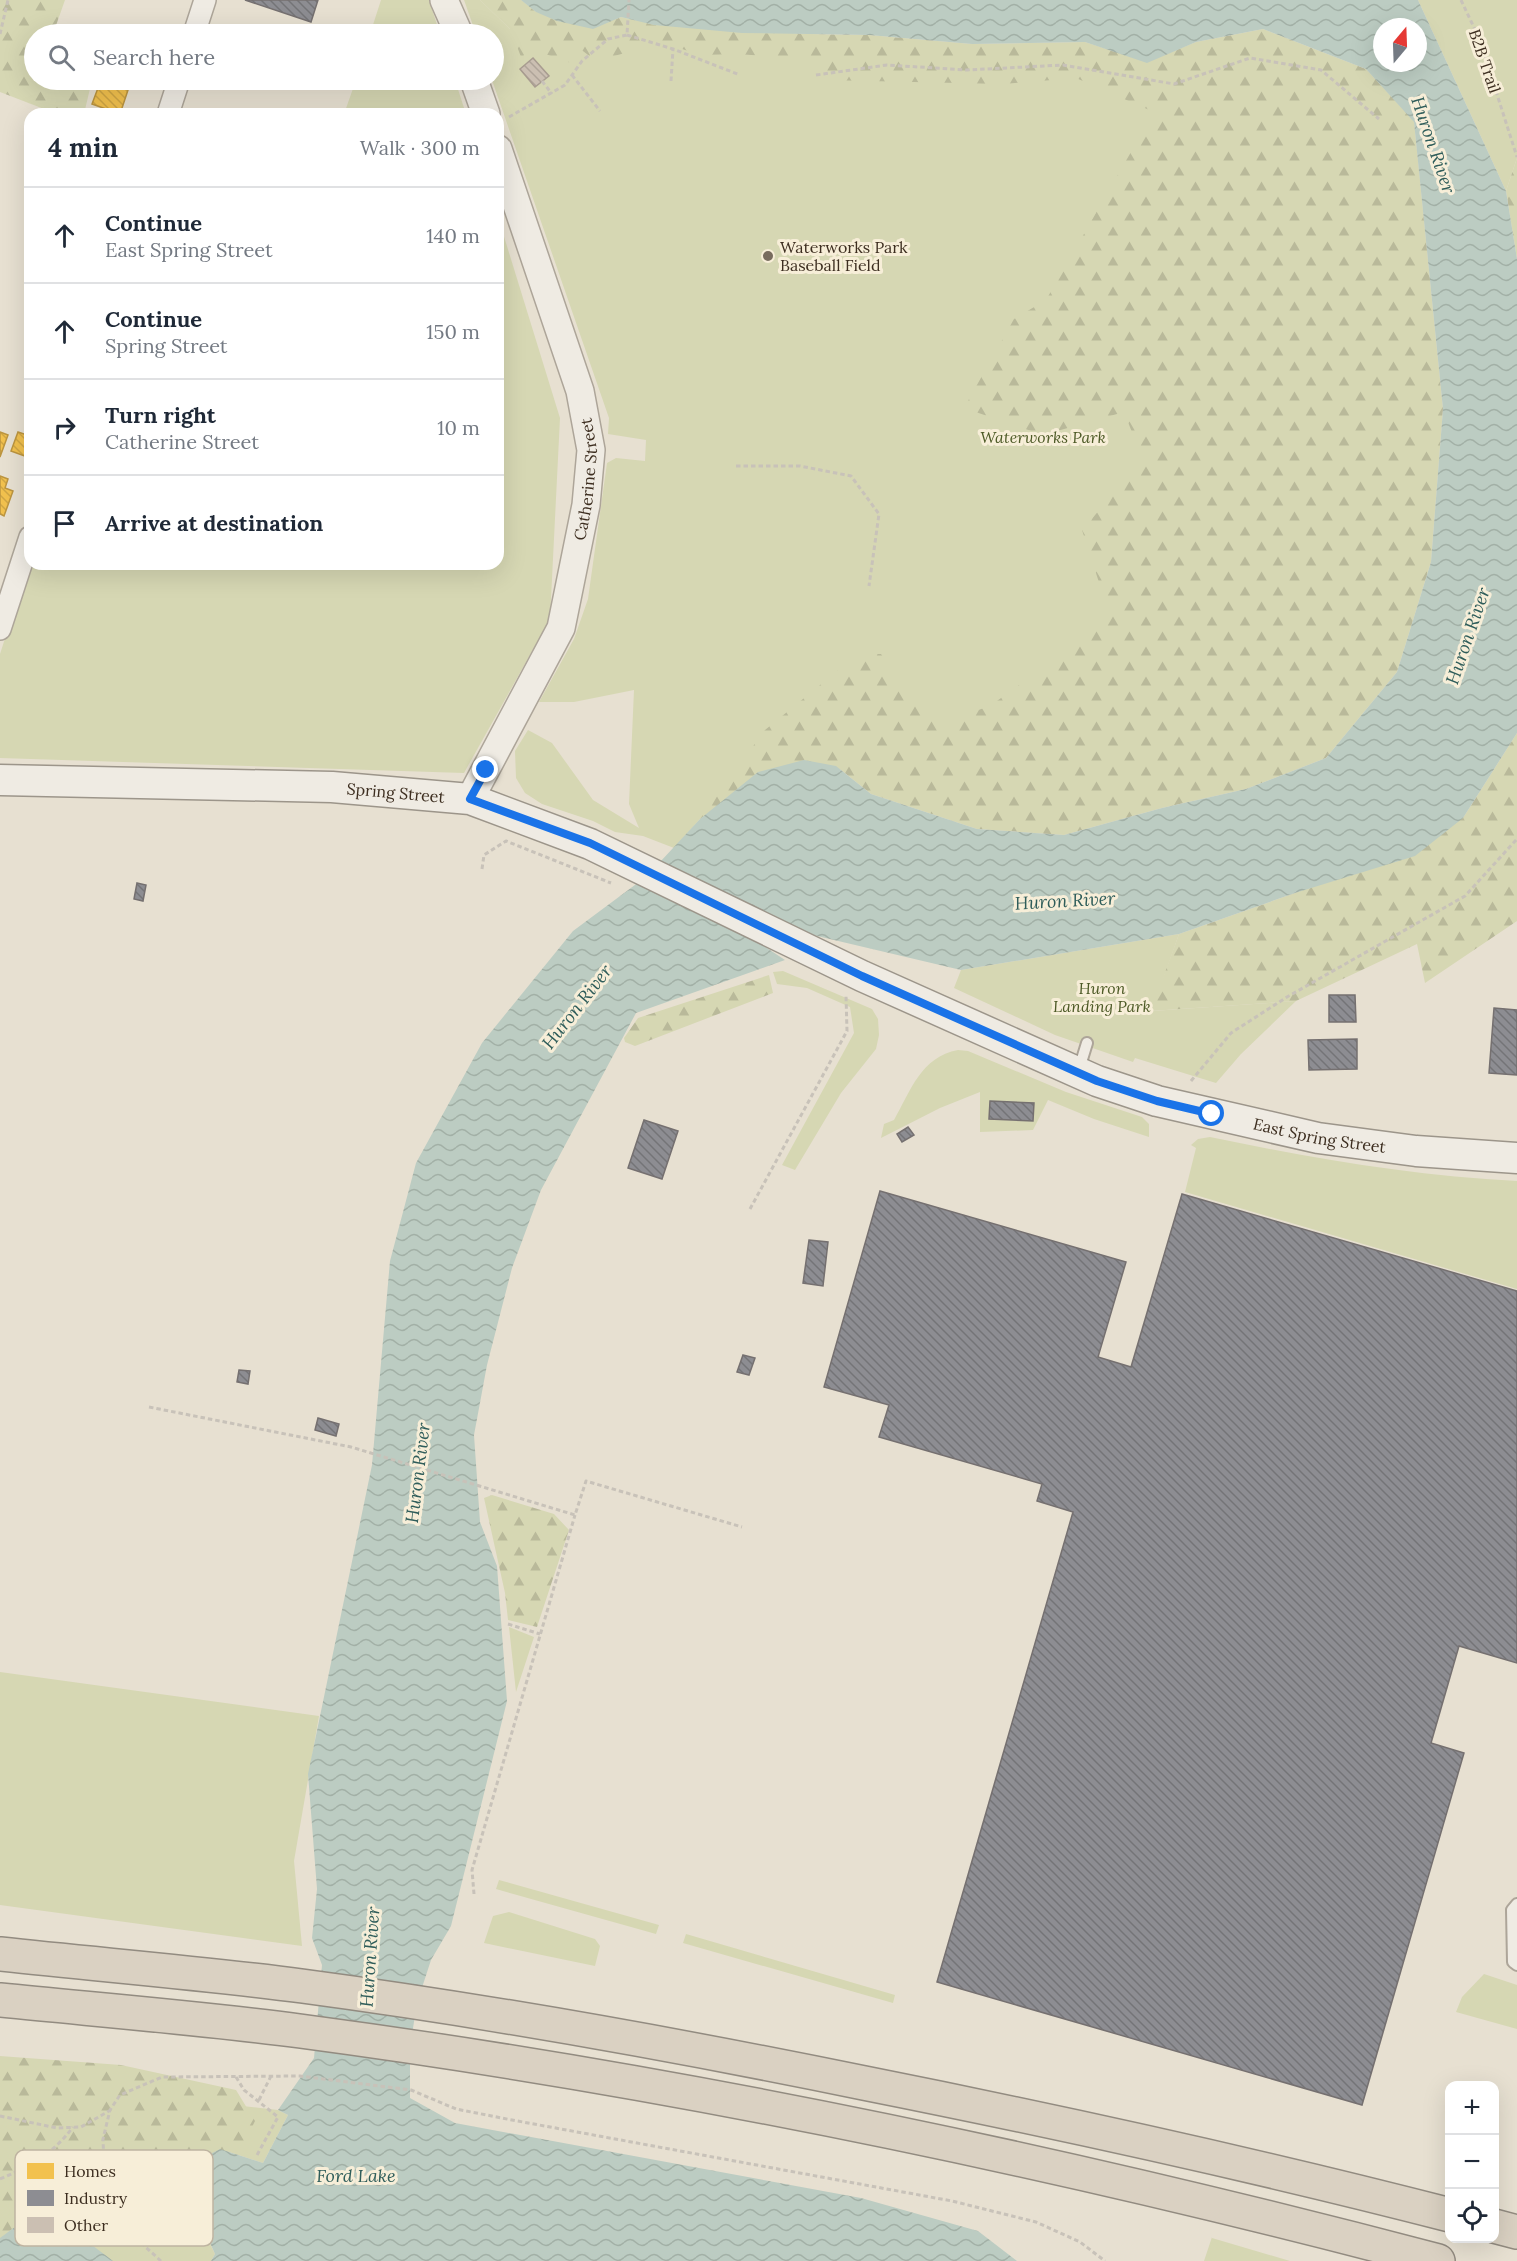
<!DOCTYPE html>
<html lang="en">
<head>
<meta charset="utf-8">
<style>
  :root { --surface:#fff; --page:#f6f6f7; --text:#1f2937; --muted:#747a83; --line:#e0e1e3 }
  body { margin:0; font-family:Lora,serif; background:var(--page); color:var(--text) }
  .controls { position:absolute; right:18px; bottom:18px; display:grid; overflow:hidden; border-radius:12px; box-shadow:0 6px 24px #0002 }
  .controls button { width:54px; height:54px; display:grid; place-items:center; padding:0; border:0; border-bottom:2px solid var(--line); background:var(--surface); color:var(--text); font:30px sans-serif }
  .compass { position:absolute; left:1373px; top:18px; width:54px; height:54px; border-radius:50%; background:var(--surface); box-shadow:0 6px 24px #0002; rotate:19deg }
  .stop { position:absolute; width:18px; height:18px; margin:-14px; border:4px solid #1a73e8; border-radius:50%; background:#fff }
  .stop.end { background:#1a73e8; border-color:#fff; box-shadow:0 2px 6px #0008 }
  .list { margin:0; padding:0; list-style:none }
  h2 { display:flex; justify-content:space-between; align-items:center; height:78px; margin:0; padding:0 24px; font-size:26px }
  h2 small { font-size:20px; font-weight:400; color:var(--muted) }
  .list li { display:grid; grid-template-columns:39px 1fr auto; gap:18px; align-items:center; box-sizing:border-box; height:96px; padding:0 24px; border-top:2px solid var(--line) }
  .list b { display:block; font-size:22px; white-space:nowrap }
  .list p { margin:0; font-size:20px; white-space:nowrap; color:var(--muted) }
  .list em { font-size:20px; font-style:normal; color:var(--muted) }
  .icon { flex:none; width:33px; height:33px; fill:none; stroke:currentColor; stroke-width:2; stroke-linecap:round; stroke-linejoin:round }
  .map { position:relative; flex:none; width:1517px; height:2261px; overflow:hidden }
  .search { position:absolute; background:var(--surface); box-shadow:0 6px 24px #0002; left:24px; top:24px; width:480px; height:66px; display:flex; align-items:center; gap:15px; box-sizing:border-box; padding:0 21px; border-radius:33px; color:var(--muted); font-size:22px }
  .panel { position:absolute; background:var(--surface); box-shadow:0 6px 24px #0002; left:24px; top:108px; width:480px; height:462px; border-radius:18px }
  .map>svg:first-child { display:block }
  .green { fill:#d6d7b3 }
  .forest { fill:url(#forest-firs) }
  .water { fill:url(#water-waves); fill-rule:evenodd }
  .homes { fill:url(#homes-back-hatch); stroke:#bc9540; stroke-width:1.5 }
  .industry { fill:url(#industry-back-hatch); stroke:#757070; stroke-width:1.5 }
  .building { fill:url(#building-back-hatch); stroke:#a89c90; stroke-width:1.5 }
  .lines { fill:none; stroke-linecap:round; stroke-linejoin:round }
  .service-casing { stroke:#ada599; stroke-width:14 }
  .minor-casing { stroke:#ada599; stroke-width:24 }
  .tertiary-casing { stroke:#ada599; stroke-width:30 }
  .secondary-casing { stroke:#9c958a; stroke-width:33 }
  .motorway-casing { stroke:#928b80; stroke-width:36 }
  .path { stroke:#c8c2b9; stroke-width:3; stroke-dasharray:4.5 3; stroke-linecap:butt }
  .service { stroke:#efebe3; stroke-width:10 }
  .minor { stroke:#efebe3; stroke-width:21 }
  .tertiary { stroke:#efebe3; stroke-width:27 }
  .secondary { stroke:#efebe3; stroke-width:30 }
  .motorway { stroke:#dad1c2; stroke-width:33 }
  .route { stroke:#1a73e8; stroke-width:8 }
  .poi-dot { fill:#786c5e; stroke:#f7eed8; stroke-width:2 }
  .labels { text-anchor:middle; stroke-width:6; stroke-linejoin:round; paint-order:stroke }
  .street-label { font-size:16px; fill:#3d2e20; stroke:#f7eed8 }
  .poi-label { font-size:16px; fill:#3d2e20; stroke:#f7eed8; text-anchor:start }
  .park-label { font-size:16px; font-style:italic; fill:#4d5a26; stroke:#f7eed8 }
  .water-label { font-size:18px; font-style:italic; fill:#2f5d5a; stroke:#f7eed8 }
  .key { fill:#f7eed8; stroke:#bfb4a1; stroke-width:1.5 }
  .key-label { font-size:16px; fill:#3d2e20 }
</style>
</head>
<body>
<div class="map">
<svg width="1517" height="2261" viewBox="0 0 1517 2261">
  <defs>
    <pattern id="forest-firs" width="22" height="20" patternUnits="userSpaceOnUse" patternTransform="scale(1.5)"><rect width="22" height="20" fill="#d6d7b3"/><path d="M5 1l3.5 6h-7zM16 11l3.5 6h-7z" fill="#b9b99a"/></pattern>
    <pattern id="water-waves" width="16" height="10" patternUnits="userSpaceOnUse" patternTransform="scale(1.5)"><rect width="16" height="10" fill="#bcccc2"/><path d="M0 5q4-4 8 0t8 0" fill="none" stroke="#a2b0a6"/></pattern>
    <pattern id="homes-back-hatch" width="6" height="6" patternUnits="userSpaceOnUse" patternTransform="scale(1.5)"><rect width="6" height="6" fill="#f2c14e"/><path d="M-1 5l2 2M0 0l6 6M5-1l2 2" fill="none" stroke="#d0a644"/></pattern>
    <pattern id="industry-back-hatch" width="6" height="6" patternUnits="userSpaceOnUse" patternTransform="scale(1.5)"><rect width="6" height="6" fill="#8d8d92"/><path d="M-1 5l2 2M0 0l6 6M5-1l2 2" fill="none" stroke="#747477"/></pattern>
    <pattern id="building-back-hatch" width="6" height="6" patternUnits="userSpaceOnUse" patternTransform="scale(1.5)"><rect width="6" height="6" fill="#cbbfb2"/><path d="M-1 5l2 2M0 0l6 6M5-1l2 2" fill="none" stroke="#afa499"/></pattern>
  </defs>
  <rect width="100%" height="100%" fill="#e7e0d1"/>
  <path class="green" d="M 381,0 L 429,0 L 440,34 L 370,34 Z
    M 464,0 L 480,0 L 510,29 L 521,0 L 536,12 L 1147,62 L 1431,562 L 700,819 L 674,848 L 643,836 L 615,832 L 593,821 L 542,804 L 525,793 L 516,778 L 515,751 L 528,730 L 552,743 L 593,800 L 639,828 L 629,804 L 634,690 L 574,702 L 539,702 L 574,639 L 588,599 L 607,463 L 616,458 L 645,461 L 646,440 L 608,434 L 609,418 L 492,80 L 494,34 L 476,34 Z
    M 1418,0 L 1517,0 L 1517,158 L 1506,191 Z
    M 356,80 L 455,80 L 466,114 L 344,114 Z
    M 498,217 L 560,418 L 550,619 L 464,773 L 0,758 L 0,654 L 30,561 L 30,564 L 498,564 Z
    M 1179,934 L 1152,1011 L 1296,1001 L 1241,1054 L 1216,1083 L 1135,1058 L 1133,1062 L 1055,1035 L 954,988 L 961,970 Z
    M 783,971 L 872,1009 L 878,1019 L 879,1035 L 876,1049 L 841,1093 L 795,1170 L 782,1165 L 854,1033 L 850,1007 L 807,988 L 777,984 L 773,972 Z
    M 958,1050 L 968,1051 L 1066,1092 L 1142,1117 L 1149,1124 L 1149,1137 L 1094,1119 L 1048,1100 L 1033,1130 L 980,1132 L 980,1092 L 940,1108 L 881,1138 L 884,1124 L 894,1120 C 911,1090 921,1057 958,1050 Z
    M 1210,1137 C 1311,1158 1414,1176 1517,1181 L 1517,1289 L 1185,1192 L 1196,1148 L 1191,1145 L 1198,1139 Z
    M 509,1627 L 534,1637 L 516,1692 Z
    M 0,1672 L 319,1716 L 294,1861 L 302,1946 L 0,1905 Z
    M 499,1880 L 659,1925 L 656,1934 L 496,1889 Z
    M 509,1912 L 595,1939 L 600,1946 L 595,1966 L 484,1943 L 493,1916 Z
    M 686,1934 L 895,1995 L 893,2003 L 683,1943 Z
    M 1484,1974 L 1517,1985 L 1517,2029 L 1456,2012 L 1462,1997 Z
    M 132,2094 L 278,2110 L 288,2115 L 263,2163 L 220,2149 L 192,2192 L 199,2221 L 215,2254 L 211,2261 L 0,2261 L 0,2127 Z
    M 1212,2237 L 1212,2238 L 1290,2261 L 1204,2261 Z"/>
  <path class="forest" d="M 0,0 L 65,0 L 53,34 L 34,34 L 34,80 L 92,80 L 84,114 L 57,114 L 0,92 Z
    M 480,0 L 521,0 L 536,12 L 557,21 L 593,29 L 621,17 L 654,25 L 742,33 L 869,35 L 972,44 L 1085,42 L 1147,62 L 1196,42 L 1263,29 L 1366,69 L 1414,121 L 1443,409 L 1431,562 L 1397,672 L 1326,758 L 1246,789 L 1162,808 L 1064,835 L 977,829 L 871,794 L 836,766 L 758,772 L 700,819 L 765,730 L 858,654 L 881,654 L 923,717 L 952,719 L 990,706 L 1066,651 L 1107,607 L 1082,530 L 1143,460 L 1124,412 L 1043,435 L 964,408 L 1014,319 L 1046,300 L 1154,112 L 1076,78 L 1003,84 L 824,80 L 827,61 L 738,54 L 699,55 L 649,37 L 643,48 L 596,61 L 579,48 L 571,63 L 534,50 L 521,57 L 511,30 Z
    M 1517,158 L 1517,259 L 1506,191 Z
    M 1517,733 L 1517,921 L 1425,983 L 1417,944 L 1296,1001 L 1151,1011 L 1179,934 L 1295,893 L 1463,818 Z
    M 769,975 L 773,993 L 635,1046 L 625,1042 L 624,1038 L 638,1018 Z
    M 492,1495 L 554,1514 L 569,1530 L 537,1627 L 508,1620 L 505,1593 L 484,1498 Z
    M 0,2056 L 121,2065 L 236,2090 L 255,2121 L 242,2147 L 191,2164 L 167,2200 L 124,2176 L 81,2236 L 57,2227 L 19,2224 L 0,2238 Z"/>
  <path class="water" d="M 521,0 L 1418,0 L 1506,191 L 1517,259 L 1517,733 L 1463,818 L 1415,856 L 1295,893 L 1179,934 L 961,970 L 711,911 L 785,960 L 636,1013 L 541,1190 L 512,1268 L 487,1365 L 474,1435 L 480,1522 L 497,1566 L 507,1701 L 451,1926 L 431,1960 L 417,2003 L 410,2047 L 410,2098 L 455,2123 L 861,2198 L 978,2231 L 1017,2261 L 211,2261 L 215,2254 C 201,2223 192,2198 191,2164 L 220,2149 L 263,2163 L 288,2115 L 278,2110 L 314,2058 L 322,1965 L 312,1938 L 317,1889 L 308,1774 L 372,1465 L 390,1261 L 416,1163 L 482,1043 L 573,931 L 647,876 L 700,819 L 758,772 L 804,760 L 836,766 L 871,794 L 977,829 L 1064,835 L 1162,808 L 1246,789 L 1326,758 L 1397,672 L 1431,562 L 1443,409 L 1414,122 L 1366,69 L 1263,29 L 1196,42 L 1147,63 L 1085,42 L 972,44 L 869,35 L 742,33 L 654,25 L 621,17 L 593,29 L 557,21 L 536,12 ZM 1382,27 L 1418,27 L 1418,63 L 1382,63 Z
    M 19,2224 C 66,2227 76,2232 113,2261 L 0,2261 L 0,2238 Z"/>
  <path class="homes" d="M 101,80 L 142,80 L 141,84 L 131,81 L 120,114 L 92,104 Z
    M 0,432 L 8,435 L 0,457 Z
    M 18,432 L 30,436 L 30,458 L 11,451 Z
    M 0,476 L 8,479 L 5,488 L 13,491 L 4,516 L 0,514 Z"/>
  <path class="industry" d="M 245,0 L 318,0 L 311,22 Z
    M 137,883 L 146,885 L 143,901 L 134,899 Z
    M 1329,995 L 1355,995 L 1356,1022 L 1329,1022 Z
    M 1494,1008 L 1517,1010 L 1517,1075 L 1489,1073 Z
    M 1357,1039 L 1357,1069 L 1309,1070 L 1308,1040 Z
    M 990,1101 L 1034,1103 L 1033,1121 L 989,1119 Z
    M 644,1120 L 678,1131 L 662,1179 L 628,1168 Z
    M 908,1127 L 914,1135 L 902,1142 L 897,1134 Z
    M 880,1191 L 1126,1262 L 1098,1357 L 1131,1367 L 1182,1194 L 1517,1291 L 1517,1663 L 1459,1646 L 1431,1743 L 1464,1753 L 1362,2105 L 937,1982 L 1073,1512 L 1037,1501 L 1042,1484 L 879,1437 L 889,1405 L 824,1387 Z
    M 809,1240 L 828,1242 L 823,1286 L 803,1283 Z
    M 743,1355 L 755,1358 L 749,1375 L 737,1372 Z
    M 239,1370 L 250,1371 L 248,1384 L 237,1382 Z
    M 318,1418 L 339,1424 L 336,1436 L 315,1430 Z"/>
  <path class="building" d="M 533,58 L 549,76 L 535,87 L 520,69 Z"/>
  <g class="lines">
    <g class="service-casing">
      <path id="service" d="M 1079,1069 L 1087,1043
        M 1517,1904 L 1512,1910 L 1513,1962 L 1517,1965"/>
    </g>
    <g class="minor-casing">
      <path id="minor" d="M 194,34 L 205,0
        M 168,114 L 179,80
        M 0,629 L 30,537"/>
    </g>
    <g class="tertiary-casing">
      <g id="tertiary">
        <path d="M 444,0 L 459,34"/>
        <path d="M 474,80 L 486,114"/>
        <path id="s1" d="M 470,799 L 561,628 L 586,505 L 591,450 L 580,391 L 498,149"/>
      </g>
    </g>
    <g class="secondary-casing">
      <g id="secondary">
        <path id="s2" d="M 0,780 L 332,787 L 470,799 L 590,844 L 862,976 L 1097,1081 L 1157,1101 L 1318,1138 L 1416,1151 L 1517,1158"/>
      </g>
    </g>
    <g class="motorway-casing">
      <path id="motorway" d="M 0,1954 C 101,1965 202,1973 302,1986 C 490,2011 678,2045 864,2083 C 1060,2122 1256,2165 1450,2215
        M 0,2000 C 100,2010 200,2018 300,2031 C 684,2082 1063,2162 1438,2261
        M 1494,2226 L 1517,2232"/>
    </g>
    <path class="path" d="M 1461,0 L 1479,38 L 1517,157
      M 0,34 L 8,0
      M 627,35 L 673,49 L 740,75
      M 572,75 L 600,111
      M 816,75 L 887,65 L 967,70 L 1063,65 L 1174,84 L 1250,58 L 1321,70 L 1379,119
      M 542,81 L 552,94
      M 671,81 L 673,49
      M 509,117 L 565,85 L 582,61 L 608,39 L 627,35 L 629,0
      M 736,466 L 800,466 L 851,476 L 879,514 L 869,586
      M 482,869 L 484,855 L 506,841 L 611,883
      M 1191,1081 L 1231,1033 L 1287,997 L 1465,896 L 1517,839
      M 750,1209 L 847,1031 L 846,996
      M 149,1407 L 351,1447 L 575,1515 L 586,1481 L 742,1527
      M 508,1624 L 540,1634
      M 474,1894 L 472,1870 L 575,1515
      M 236,2077 L 244,2090 L 278,2117 L 257,2155
      M 259,2100 L 271,2076
      M 0,2116 L 57,2128 L 81,2127 L 109,2111
      M 0,2179 C 30,2166 53,2154 73,2127
      M 161,2261 L 112,2217 L 105,2190 L 103,2139 L 110,2110 L 120,2095 L 162,2077 L 300,2076 L 411,2090 L 456,2109 L 512,2120 L 952,2201 L 1036,2222 L 1080,2242 L 1105,2261"/>
    <use href="#service" class="service"/>
    <use href="#minor" class="minor"/>
    <use href="#tertiary" class="tertiary"/>
    <use href="#secondary" class="secondary"/>
    <use href="#motorway" class="motorway"/>
  </g>
  <g class="lines">
    <path class="route" d="M 486,770 L 470,799 L 590,843 L 862,976 L 1097,1081 L 1157,1101 L 1212,1114"/>
  </g>
  <circle class="poi-dot" cx="768" cy="256" r="6"/>
  <g class="labels">
    <g class="street-label">
      <text transform="translate(1485 61) rotate(71)" y="6">B2B Trail</text>
      <text dy="6" stroke="none"><textPath href="#s1" startOffset="345">Catherine Street</textPath></text>
      <text dy="6" stroke="none"><textPath href="#s2" startOffset="396">Spring Street</textPath></text>
      <text dy="6" stroke="none"><textPath href="#s2" startOffset="1388">East Spring Street</textPath></text>
    </g>
    <g class="poi-label">
      <text x="780" y="253">Waterworks Park<tspan x="780" dy="18">Baseball Field</tspan></text>
    </g>
    <g class="park-label">
      <text x="1043" y="443">Waterworks Park</text>
      <text x="1102" y="994">Huron<tspan x="1102" dy="18">Landing Park</tspan></text>
    </g>
    <g class="water-label">
      <text transform="translate(1433 145) rotate(71)" y="6">Huron River</text>
      <text transform="translate(1468 636) rotate(-71)" y="6">Huron River</text>
      <text transform="translate(1065 901) rotate(-3)" y="6">Huron River</text>
      <text transform="translate(577 1007) rotate(-52)" y="6">Huron River</text>
      <text transform="translate(418 1473) rotate(-83)" y="6">Huron River</text>
      <text transform="translate(370 1957) rotate(-86)" y="6">Huron River</text>
      <text x="356" y="2182">Ford Lake</text>
    </g>
  </g>
  <rect x="15" y="2150" width="198" height="96" rx="9" class="key"/>
  <rect x="27" y="2163" width="27" height="16" fill="#f2c14e"/>
  <rect x="27" y="2190" width="27" height="16" fill="#8d8d92"/>
  <rect x="27" y="2217" width="27" height="16" fill="#cbbfb2"/>
  <g class="key-label">
    <text x="64" y="2177">Homes</text>
    <text x="64" y="2204">Industry</text>
    <text x="64" y="2231">Other</text>
  </g>
</svg>
<div class="controls">
<button>+</button>
<button>−</button>
<button><svg class="icon" aria-label="locate" viewBox="0 0 24 24"><circle cx="12" cy="12" r="6"/><path d="M12 2v4M12 18v4M2 12h4M18 12h4"/></svg></button>
</div>
<svg class="compass" viewBox="-18 -18 36 36"><path d="M0-13l5 13h-10z" fill="#e53935"/><path d="M0 13l5-13h-10z" fill="#747a83"/></svg>
<div class="stop" style="left:1212px;top:1114px"></div>
<div class="stop end" style="left:486px;top:770px"></div>
<div class="search"><svg class="icon" aria-label="search" viewBox="0 0 24 24"><circle cx="10" cy="10" r="6"/><path d="M15 15l6 6"/></svg>Search here</div>
<section class="panel">
<h2>4 min<small>Walk · 300 m</small></h2>
<ul class="list">
<li><svg class="icon" aria-label="ahead" viewBox="0 0 24 24"><path d="M12 20V5M6 11l6-6 6 6"/></svg><div><b>Continue</b><p>East Spring Street</p></div><em>140 m</em></li>
<li><svg class="icon" aria-label="ahead" viewBox="0 0 24 24"><path d="M12 20V5M6 11l6-6 6 6"/></svg><div><b>Continue</b><p>Spring Street</p></div><em>150 m</em></li>
<li><svg class="icon" aria-label="right" viewBox="0 0 24 24"><path d="M7 20v-9h11M14 6l5 5-5 5"/></svg><div><b>Turn right</b><p>Catherine Street</p></div><em>10 m</em></li>
<li><svg class="icon" aria-label="arrive" viewBox="0 0 24 24"><path d="M6 21V4h12l-3 4 3 4H6"/></svg><div><b>Arrive at destination</b></div></li>
</ul>
</section>
</div>
</body>
</html>
